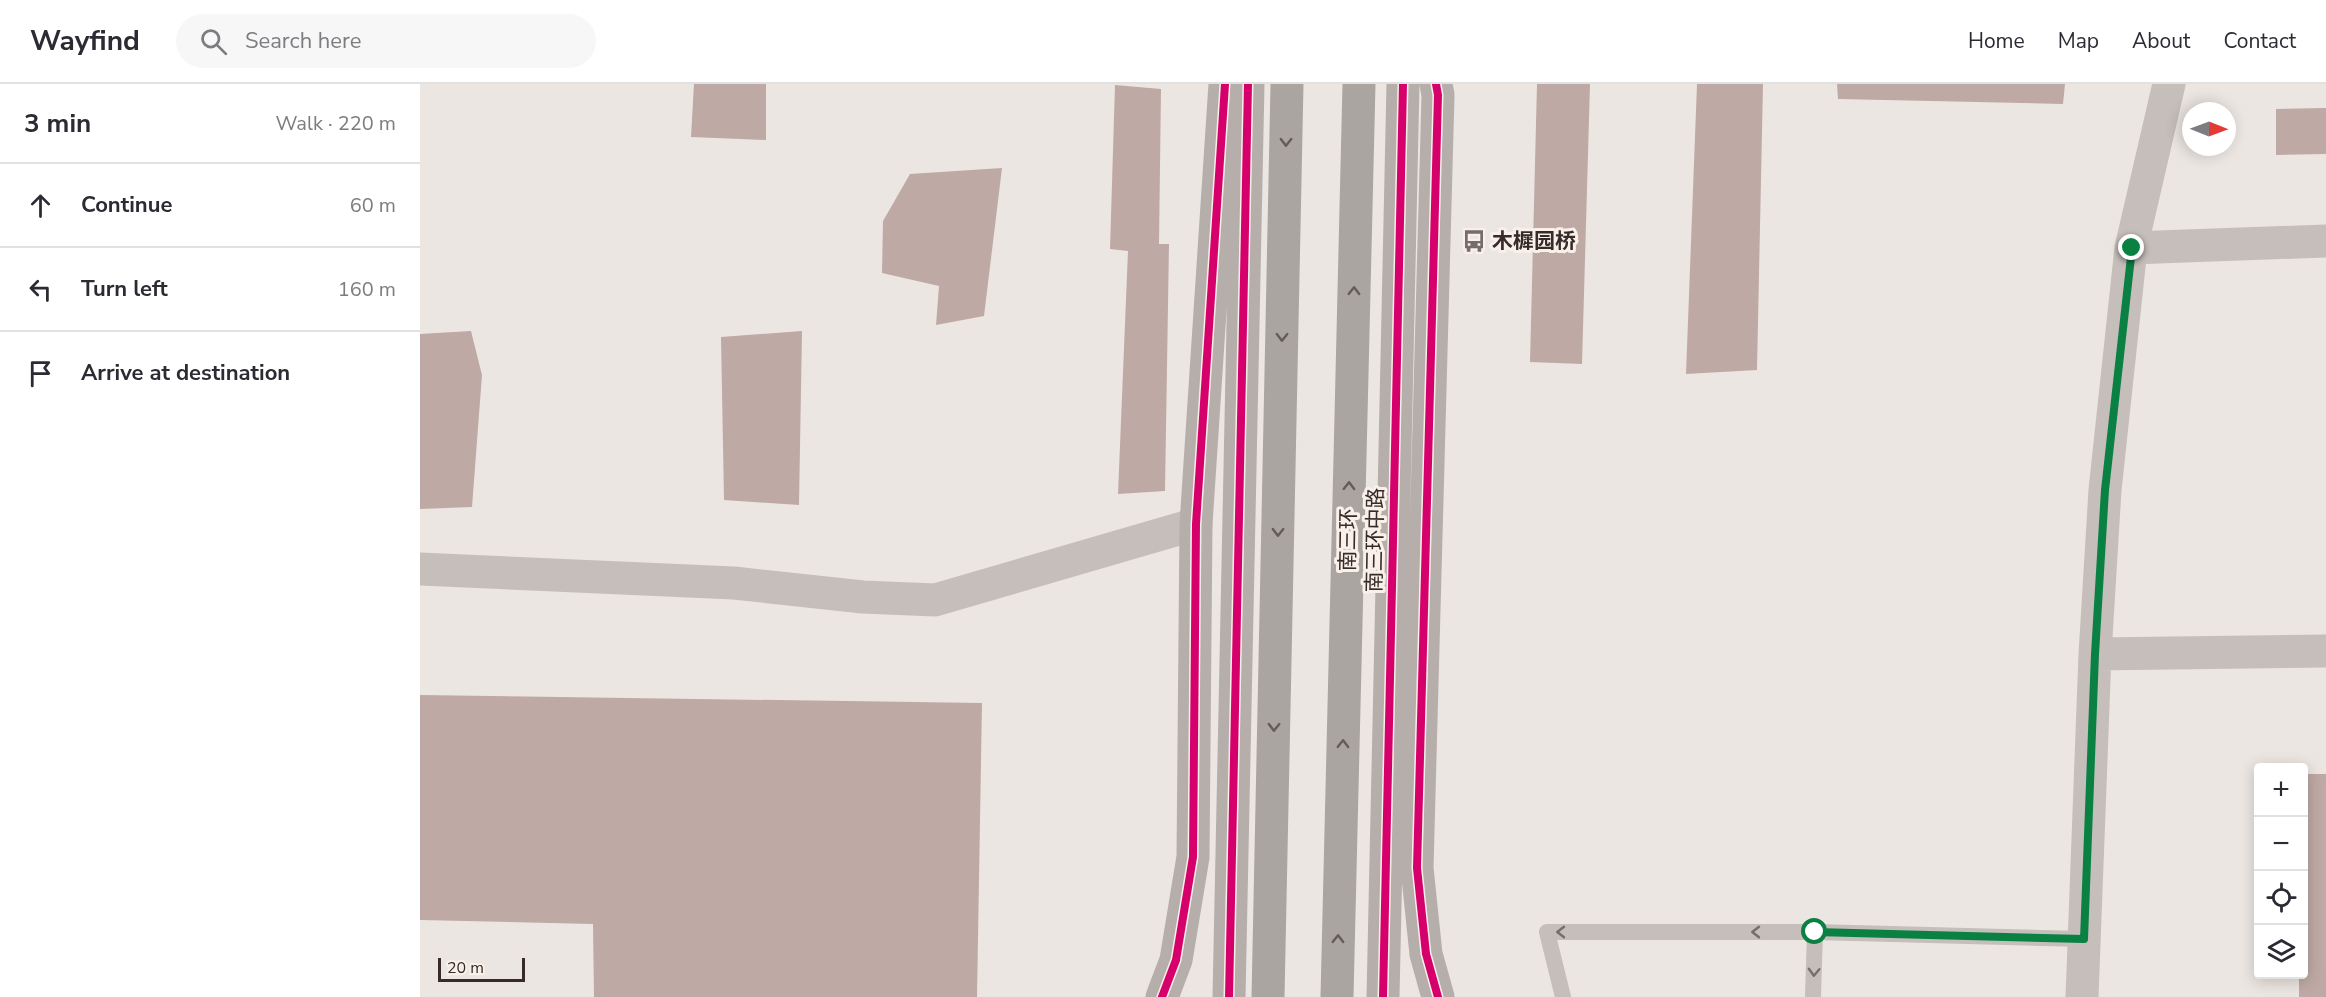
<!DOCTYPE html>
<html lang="en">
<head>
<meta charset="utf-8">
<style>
  :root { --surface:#fff; --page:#f7f7f7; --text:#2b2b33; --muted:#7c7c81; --line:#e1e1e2 }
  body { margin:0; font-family:"Nunito Sans","Noto Sans SC",sans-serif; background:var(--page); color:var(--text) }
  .controls { position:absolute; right:18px; bottom:18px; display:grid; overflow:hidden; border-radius:6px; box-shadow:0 3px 15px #0003 }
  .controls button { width:54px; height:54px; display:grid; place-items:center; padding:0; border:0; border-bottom:2px solid var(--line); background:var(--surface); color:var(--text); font:30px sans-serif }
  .compass { position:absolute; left:1762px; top:18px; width:54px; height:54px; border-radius:50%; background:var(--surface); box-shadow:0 3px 15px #0003; rotate:91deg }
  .scale { position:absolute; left:18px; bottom:15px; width:87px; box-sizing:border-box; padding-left:6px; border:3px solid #362b29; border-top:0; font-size:16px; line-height:21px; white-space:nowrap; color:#362b29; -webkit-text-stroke:4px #f9f0e9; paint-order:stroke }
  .stop { position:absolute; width:18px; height:18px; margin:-14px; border:4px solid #0b8043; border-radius:50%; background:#fff }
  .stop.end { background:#0b8043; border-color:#fff; box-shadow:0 2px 6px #0008 }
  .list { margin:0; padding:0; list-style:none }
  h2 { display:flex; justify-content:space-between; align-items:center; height:78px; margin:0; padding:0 24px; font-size:26px }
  h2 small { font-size:20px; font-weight:400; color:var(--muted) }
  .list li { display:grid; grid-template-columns:39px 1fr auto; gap:18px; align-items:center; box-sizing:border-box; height:84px; padding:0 24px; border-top:2px solid var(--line) }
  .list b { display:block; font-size:22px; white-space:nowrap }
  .list em { font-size:20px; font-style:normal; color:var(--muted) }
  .icon { flex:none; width:33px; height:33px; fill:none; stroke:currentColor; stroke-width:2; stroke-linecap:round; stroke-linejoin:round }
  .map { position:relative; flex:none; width:1906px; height:913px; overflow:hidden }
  header { display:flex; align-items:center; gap:36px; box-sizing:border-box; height:84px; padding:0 30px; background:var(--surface); border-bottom:2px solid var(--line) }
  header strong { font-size:28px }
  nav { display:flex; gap:33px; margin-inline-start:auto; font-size:21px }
  .search { width:420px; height:54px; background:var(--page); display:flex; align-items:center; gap:15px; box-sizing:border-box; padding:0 21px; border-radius:33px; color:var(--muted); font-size:22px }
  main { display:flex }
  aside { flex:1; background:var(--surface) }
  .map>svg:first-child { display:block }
  .building { fill:#bfa9a4 }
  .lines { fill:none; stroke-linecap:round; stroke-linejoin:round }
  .lane { stroke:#c6beba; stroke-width:16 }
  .street { stroke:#c6beba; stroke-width:33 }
  .secondary { stroke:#b6aeab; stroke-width:33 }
  .highway { stroke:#aba5a1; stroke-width:33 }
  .cycleway-casing { stroke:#f9f0e9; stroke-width:11 }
  .cycleway { stroke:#d6006c; stroke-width:8 }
  .oneway { stroke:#655c59 }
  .oneway2 { stroke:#776d6a }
  .route { stroke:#0b8043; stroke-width:8 }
  .labels { text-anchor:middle; stroke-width:6; stroke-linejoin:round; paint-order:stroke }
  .poi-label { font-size:21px; font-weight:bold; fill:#362b29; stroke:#f9f0e9; text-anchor:start }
  .street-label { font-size:21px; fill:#362b29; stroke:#f9f0e9 }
</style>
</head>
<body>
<header>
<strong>Wayfind</strong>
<div class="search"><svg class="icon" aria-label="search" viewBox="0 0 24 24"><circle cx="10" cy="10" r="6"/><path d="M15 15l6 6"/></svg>Search here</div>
<nav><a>Home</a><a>Map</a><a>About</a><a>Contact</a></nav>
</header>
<main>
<aside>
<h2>3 min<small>Walk · 220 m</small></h2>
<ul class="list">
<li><svg class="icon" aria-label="ahead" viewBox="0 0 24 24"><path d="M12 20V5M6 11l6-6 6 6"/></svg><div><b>Continue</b></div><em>60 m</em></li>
<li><svg class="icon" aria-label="left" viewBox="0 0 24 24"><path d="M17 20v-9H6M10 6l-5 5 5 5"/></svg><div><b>Turn left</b></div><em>160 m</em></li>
<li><svg class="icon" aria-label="arrive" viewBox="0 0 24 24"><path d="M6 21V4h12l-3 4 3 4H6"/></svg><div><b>Arrive at destination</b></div></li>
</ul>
</aside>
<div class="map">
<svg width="1906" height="913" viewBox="0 0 1906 913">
  <rect width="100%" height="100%" fill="#ece6e2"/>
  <path class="building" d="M 274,0 L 346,0 L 346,56 L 271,53 Z
    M 1117,0 L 1170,0 L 1162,280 L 1110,278 Z
    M 1277,0 L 1343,0 L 1337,286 L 1266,290 Z
    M 1417,0 L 1645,0 L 1643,20 L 1418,15 Z
    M 695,1 L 741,5 L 739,160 L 749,160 L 745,407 L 698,410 L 708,167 L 690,165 Z
    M 1906,24 L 1906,70 L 1856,71 L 1856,25 Z
    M 582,84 L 564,232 L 516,241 L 519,202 L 462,189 L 463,137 L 490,90 Z
    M 51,247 L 62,291 L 52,423 L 0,425 L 0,250 Z
    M 382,247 L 379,421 L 304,416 L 301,253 Z
    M 0,611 L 562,619 L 557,913 L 174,913 L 173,840 L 0,836 Z
    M 1884,690 L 1906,690 L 1906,913 L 1879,913 L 1879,890 L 1884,890 Z"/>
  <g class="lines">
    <path class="lane" d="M 1143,913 L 1127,848 L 1395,848
      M 1393,913 L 1395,848 L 1664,855"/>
    <path class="street" d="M 1711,164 L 1906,157
      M 0,485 L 314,499 L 443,513 L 515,516 L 776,440
      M 1675,570 L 1906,567
      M 1662,913 L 1675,570 L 1685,406 L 1711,164 L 1749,0"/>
    <path class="secondary" d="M 1016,0 L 1018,11 L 997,784 L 1006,870 L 1018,913
      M 742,913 L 756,876 L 773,773 L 776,440 L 805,0
      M 809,913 L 828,0
      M 963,913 L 983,0"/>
    <path class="highway" d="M 848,913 L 867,0
      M 917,913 L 939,0"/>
    <g class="cycleway-casing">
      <path id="cycleway" d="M 1016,0 L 1018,11 L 997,784 L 1006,870 L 1018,913
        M 742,913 L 756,876 L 773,773 L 776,440 L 805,0
        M 809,913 L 828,0
        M 963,913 L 983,0"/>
    </g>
    <use href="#cycleway" class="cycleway"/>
  </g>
  <defs><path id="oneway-chevron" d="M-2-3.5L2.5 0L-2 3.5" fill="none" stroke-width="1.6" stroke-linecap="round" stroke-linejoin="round" transform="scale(1.5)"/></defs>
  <g class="oneway">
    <use href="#oneway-chevron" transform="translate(866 58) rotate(91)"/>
    <use href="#oneway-chevron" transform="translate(934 207) rotate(-89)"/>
    <use href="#oneway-chevron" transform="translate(862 253) rotate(91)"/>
    <use href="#oneway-chevron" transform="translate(929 402) rotate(-89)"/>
    <use href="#oneway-chevron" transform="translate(858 448) rotate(91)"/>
    <use href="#oneway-chevron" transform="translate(854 643) rotate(91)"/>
    <use href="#oneway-chevron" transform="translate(923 660) rotate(-89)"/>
    <use href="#oneway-chevron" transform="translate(918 855) rotate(-89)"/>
  </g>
  <g class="oneway2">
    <use href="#oneway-chevron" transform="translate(1141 848) rotate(180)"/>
    <use href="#oneway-chevron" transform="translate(1336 848) rotate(180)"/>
    <use href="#oneway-chevron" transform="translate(1394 888) rotate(92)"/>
  </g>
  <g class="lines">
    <path class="route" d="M 1395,848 L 1664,855 L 1675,570 L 1685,406 L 1712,164"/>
  </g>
  <defs>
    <g id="bus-bare" transform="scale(1.8)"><path d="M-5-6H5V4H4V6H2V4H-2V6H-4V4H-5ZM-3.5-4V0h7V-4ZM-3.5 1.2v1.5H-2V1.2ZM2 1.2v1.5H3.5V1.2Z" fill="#766c6a" stroke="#f9f0e9" stroke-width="2.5" paint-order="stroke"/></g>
  </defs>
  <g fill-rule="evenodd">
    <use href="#bus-bare" x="1054" y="157"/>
  </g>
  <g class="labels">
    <g class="poi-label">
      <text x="1072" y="164">木樨园桥</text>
    </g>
    <g class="street-label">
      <text transform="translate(928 456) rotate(-89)" y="7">南三环</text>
      <text transform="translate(955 456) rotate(-89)" y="7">南三环中路</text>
    </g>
  </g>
</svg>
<div class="controls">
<button>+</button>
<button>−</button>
<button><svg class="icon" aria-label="locate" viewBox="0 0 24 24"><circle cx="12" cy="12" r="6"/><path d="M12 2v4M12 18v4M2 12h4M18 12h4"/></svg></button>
<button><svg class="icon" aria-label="layers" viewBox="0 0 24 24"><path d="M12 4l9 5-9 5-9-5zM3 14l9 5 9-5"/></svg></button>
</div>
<svg class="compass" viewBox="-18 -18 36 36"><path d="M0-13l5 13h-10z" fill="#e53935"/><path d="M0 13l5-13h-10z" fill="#7c7c81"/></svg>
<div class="scale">20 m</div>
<div class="stop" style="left:1395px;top:848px"></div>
<div class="stop end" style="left:1712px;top:164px"></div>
</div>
</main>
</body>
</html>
